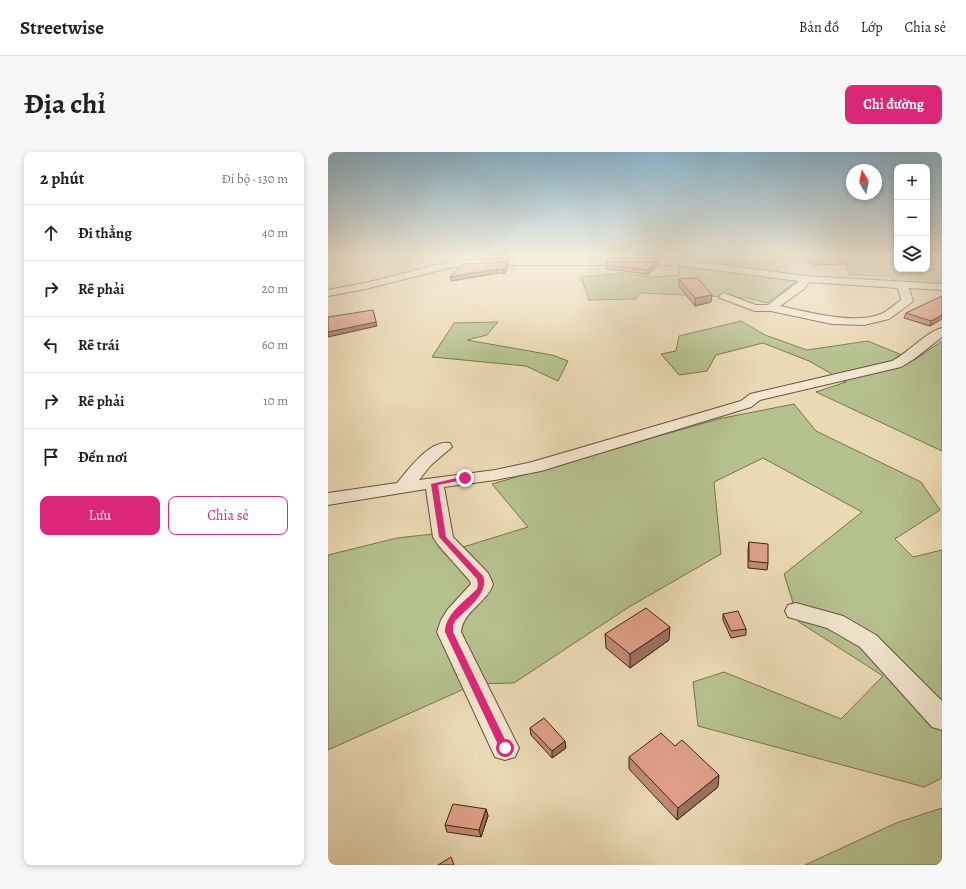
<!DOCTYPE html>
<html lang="vi">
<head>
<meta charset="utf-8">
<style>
  :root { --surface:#fff; --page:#f6f6f6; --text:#202124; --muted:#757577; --line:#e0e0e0; --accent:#db2777 }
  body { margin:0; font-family:Alegreya,serif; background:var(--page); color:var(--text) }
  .controls { position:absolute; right:12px; top:12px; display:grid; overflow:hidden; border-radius:8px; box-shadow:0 2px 6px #0003 }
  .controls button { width:36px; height:36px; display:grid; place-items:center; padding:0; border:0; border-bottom:1px solid var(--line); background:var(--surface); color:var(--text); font:20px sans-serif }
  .compass { position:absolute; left:518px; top:12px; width:36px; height:36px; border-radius:50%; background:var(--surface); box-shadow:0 2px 6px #0003; rotate:350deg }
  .stop { position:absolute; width:12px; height:12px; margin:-9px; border:3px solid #db2777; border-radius:50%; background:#fff }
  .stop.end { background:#db2777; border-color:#fff; box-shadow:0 1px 4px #0008 }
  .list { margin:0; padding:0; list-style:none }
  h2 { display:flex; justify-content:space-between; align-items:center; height:52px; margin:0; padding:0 16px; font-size:17px }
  h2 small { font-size:13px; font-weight:400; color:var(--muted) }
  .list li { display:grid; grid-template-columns:26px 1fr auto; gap:12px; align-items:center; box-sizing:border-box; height:56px; padding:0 16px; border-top:1px solid var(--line) }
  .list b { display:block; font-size:15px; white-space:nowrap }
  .list em { font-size:13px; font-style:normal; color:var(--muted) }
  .actions { display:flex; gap:8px; padding:12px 16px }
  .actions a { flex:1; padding:9px 0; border:1px solid var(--accent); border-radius:8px; text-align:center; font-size:14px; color:var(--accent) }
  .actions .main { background:var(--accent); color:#fff }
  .icon { flex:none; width:22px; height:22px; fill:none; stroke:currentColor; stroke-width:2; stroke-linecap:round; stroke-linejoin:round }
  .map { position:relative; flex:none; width:614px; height:713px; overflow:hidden; border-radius:8px }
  header { display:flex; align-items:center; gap:24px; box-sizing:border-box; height:56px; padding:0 20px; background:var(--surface); border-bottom:1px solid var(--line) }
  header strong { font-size:19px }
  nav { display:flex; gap:22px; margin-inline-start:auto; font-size:14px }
  .intro { display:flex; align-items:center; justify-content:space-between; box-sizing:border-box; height:96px; padding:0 24px }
  h1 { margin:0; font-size:28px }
  .button { padding:10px 18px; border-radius:8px; background:var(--accent); color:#fff; font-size:14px; font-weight:700 }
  main { display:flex; gap:24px; padding:0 24px }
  aside { flex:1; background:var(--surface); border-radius:8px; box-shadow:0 2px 6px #0003 }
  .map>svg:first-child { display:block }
  .green { fill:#b5c08f; stroke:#7a7250 }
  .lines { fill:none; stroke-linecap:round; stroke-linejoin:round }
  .minor-casing { stroke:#6a5039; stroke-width:2 }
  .minor { fill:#f1e6cf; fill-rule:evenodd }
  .wall { fill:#c18a77; stroke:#402310 }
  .shaded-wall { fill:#9d7061; stroke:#402310 }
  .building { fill:#e0a08a; stroke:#402310 }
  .route { fill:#db2777 }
</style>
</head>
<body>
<header>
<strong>Streetwise</strong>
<nav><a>Bản đồ</a><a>Lớp</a><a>Chia sẻ</a></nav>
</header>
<div class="intro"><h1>Địa chỉ</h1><a class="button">Chỉ đường</a></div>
<main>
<aside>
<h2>2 phút<small>Đi bộ · 130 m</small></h2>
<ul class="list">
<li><svg class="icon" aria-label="ahead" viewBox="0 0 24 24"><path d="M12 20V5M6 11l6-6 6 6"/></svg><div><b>Đi thẳng</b></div><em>40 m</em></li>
<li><svg class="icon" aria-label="right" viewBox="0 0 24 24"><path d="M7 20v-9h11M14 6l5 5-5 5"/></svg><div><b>Rẽ phải</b></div><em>20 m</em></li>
<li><svg class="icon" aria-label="left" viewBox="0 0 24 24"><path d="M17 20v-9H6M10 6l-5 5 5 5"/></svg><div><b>Rẽ trái</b></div><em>60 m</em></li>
<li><svg class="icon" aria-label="right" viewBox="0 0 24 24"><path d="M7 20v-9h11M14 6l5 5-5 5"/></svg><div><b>Rẽ phải</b></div><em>10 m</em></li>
<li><svg class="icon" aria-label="arrive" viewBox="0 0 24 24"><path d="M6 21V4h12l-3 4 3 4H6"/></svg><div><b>Đến nơi</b></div></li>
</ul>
<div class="actions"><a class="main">Lưu</a><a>Chia sẻ</a></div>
</aside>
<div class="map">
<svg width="614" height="713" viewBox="0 0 614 713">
  <rect width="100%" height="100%" fill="#ead9b5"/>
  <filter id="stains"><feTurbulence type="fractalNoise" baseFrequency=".005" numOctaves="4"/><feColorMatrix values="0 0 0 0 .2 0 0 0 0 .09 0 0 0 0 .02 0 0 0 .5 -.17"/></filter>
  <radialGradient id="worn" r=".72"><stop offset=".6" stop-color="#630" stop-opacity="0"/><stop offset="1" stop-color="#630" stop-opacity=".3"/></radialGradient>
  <path class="green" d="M 328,104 L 464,104 L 466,106 L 444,109 L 437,119 L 471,128 L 439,151 L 420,146 L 312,141 L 308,147 L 261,148 L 253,125 L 295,121 L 325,125 L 351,123 L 350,114 Z
    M 517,104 L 569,104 L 569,117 L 599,117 L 599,104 L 614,104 L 614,132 L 566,129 L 562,124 L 521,123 Z
    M 413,169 L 437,183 L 479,198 L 540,189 L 586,208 L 614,189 L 614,299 L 488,240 L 518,230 L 481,209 L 435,191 L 388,203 L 379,219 L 351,223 L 333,202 L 348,199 L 351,184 Z
    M 170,170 L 159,183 L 139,188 L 224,203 L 240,209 L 230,229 L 198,214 L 104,205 L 126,171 Z
    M 466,252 L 488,279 L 593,330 L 612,358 L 567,387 L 585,405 L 614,398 L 614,626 L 596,635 L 370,574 L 365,530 L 396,520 L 513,567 L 555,524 L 471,470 L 456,422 L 534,360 L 435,306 L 386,330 L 393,402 L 301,455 L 186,531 L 147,532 L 0,598 L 0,403 L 69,386 L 114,381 L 132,396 L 200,375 L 164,332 L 390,267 Z
    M 614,656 L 614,713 L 477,713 L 568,671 Z"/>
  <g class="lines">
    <g class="minor-casing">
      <path id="minor" d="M 180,107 L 349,107 L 478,124 L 614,132 L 614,138 L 581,136 L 585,149 L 583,151 L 561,167 L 536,173 L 504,172 L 443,159 L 427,159 L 392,146 L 391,144 L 396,141 L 428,153 L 440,153 L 471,129 L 349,113 L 180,113 L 124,115 L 37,137 L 0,144 L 0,138 L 37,131 L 124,109 ZM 481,130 L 570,136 L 573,148 C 567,152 560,159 553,162 C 527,173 479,160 452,154 L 476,137 Z
        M 614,176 L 614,185 L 586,207 L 573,215 L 432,248 L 423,255 L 213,319 L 167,328 L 116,335 L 125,385 L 160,421 L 165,432 C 159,451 135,459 133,480 L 191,596 L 187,605 L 177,608 L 167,605 L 109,480 L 113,468 L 120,457 L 143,432 L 142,429 L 111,394 L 105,385 L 98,337 L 0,353 L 0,341 L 69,331 C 80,318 102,287 122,291 L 124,295 L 103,313 L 91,328 L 167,318 L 204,310 L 413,249 L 422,242 L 564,209 C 580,201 598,180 614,176 Z
        M 468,451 L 515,464 L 548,483 L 614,549 L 614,578 L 604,575 L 532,495 L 499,476 L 460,465 L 457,459 L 460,453 Z"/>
    </g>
    <use href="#minor" class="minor"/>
  </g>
  <path class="wall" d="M 145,104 L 186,104 L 185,106 L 145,107 Z
    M 293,104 L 344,104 L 342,106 L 295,106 Z
    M 472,104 L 518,104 L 521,106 L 520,112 L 485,113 Z
    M 279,110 L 330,110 L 330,114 L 319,122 L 279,117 Z
    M 180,114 L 176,122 L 170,121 L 123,129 Z
    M 351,127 L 383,150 L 367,154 L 351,134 Z
    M 614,144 L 602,174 L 576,166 L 578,161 Z
    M 421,390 L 440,411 L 439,418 L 420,416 L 420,397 Z
    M 395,462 L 418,477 L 418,483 L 403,486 L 395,468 Z
    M 277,482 L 341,488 L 302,516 L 278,496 Z
    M 202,576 L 238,596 L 224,606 L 203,583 Z
    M 301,605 L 390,635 L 349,668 L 301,617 Z
    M 158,657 L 160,664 L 153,685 L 119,680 L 117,673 Z"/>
  <path class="shaded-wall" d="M 180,110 L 180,114 L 176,122 L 175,118 Z
    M 330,110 L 330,114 L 319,122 L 319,118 Z
    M 169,117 L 170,121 L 123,129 L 122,125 Z
    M 384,143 L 383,150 L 367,154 L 367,146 Z
    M 45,158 L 49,174 L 0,185 L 0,180 Z
    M 614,163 L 614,167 L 602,174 L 603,169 Z
    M 342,475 L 341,488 L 302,516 L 302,502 Z
    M 237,589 L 238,596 L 224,606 L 224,599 Z
    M 391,623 L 390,635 L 349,668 L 350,656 Z
    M 158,657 L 160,664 L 153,685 L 151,678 Z"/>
  <path class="building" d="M 482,104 L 518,104 L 521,106 L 486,107 Z
    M 180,110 L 175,118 L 169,117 L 122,125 L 135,112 Z
    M 279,110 L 330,110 L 319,118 L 279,113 Z
    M 369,126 L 384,143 L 367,146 L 351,127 Z
    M 614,144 L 614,163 L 603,169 L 578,161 Z
    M 45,158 L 48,170 L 0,180 L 0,165 Z
    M 421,390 L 440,392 L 440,411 L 421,409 Z
    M 318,456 L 342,475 L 302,502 L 277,482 Z
    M 410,459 L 418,477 L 403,479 L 395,462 Z
    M 216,566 L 237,589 L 224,599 L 202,576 Z
    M 333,581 L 347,594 L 354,588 L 391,623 L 350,656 L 301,605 Z
    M 125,652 L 158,657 L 151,678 L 117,673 Z
    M 123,705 L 126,713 L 110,713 Z"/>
  <linearGradient id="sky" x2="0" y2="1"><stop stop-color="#88b6d0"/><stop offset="0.51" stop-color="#f6eede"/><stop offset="1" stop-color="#f6eede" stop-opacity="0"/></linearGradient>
  <rect width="614" height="204" fill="url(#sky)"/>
  <path class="route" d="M 137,324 L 140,326 L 139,327 L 110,333 L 118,385 L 155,424 C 162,440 138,458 127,469 L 125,474 L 125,480 L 181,596 L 180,599 L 177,600 L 173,599 L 117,480 C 117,462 137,449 149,437 L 150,432 L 149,427 L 111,385 L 103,332 Z"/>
  <rect width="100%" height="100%" filter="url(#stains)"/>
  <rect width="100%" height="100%" fill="url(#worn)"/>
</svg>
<div class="controls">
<button>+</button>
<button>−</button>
<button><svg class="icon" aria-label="layers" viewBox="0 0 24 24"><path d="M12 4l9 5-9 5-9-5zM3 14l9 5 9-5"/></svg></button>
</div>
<svg class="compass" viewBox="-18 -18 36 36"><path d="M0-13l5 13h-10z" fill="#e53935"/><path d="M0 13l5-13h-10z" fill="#757577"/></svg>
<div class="stop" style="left:177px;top:596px"></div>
<div class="stop end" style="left:137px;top:326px"></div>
</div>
</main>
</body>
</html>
